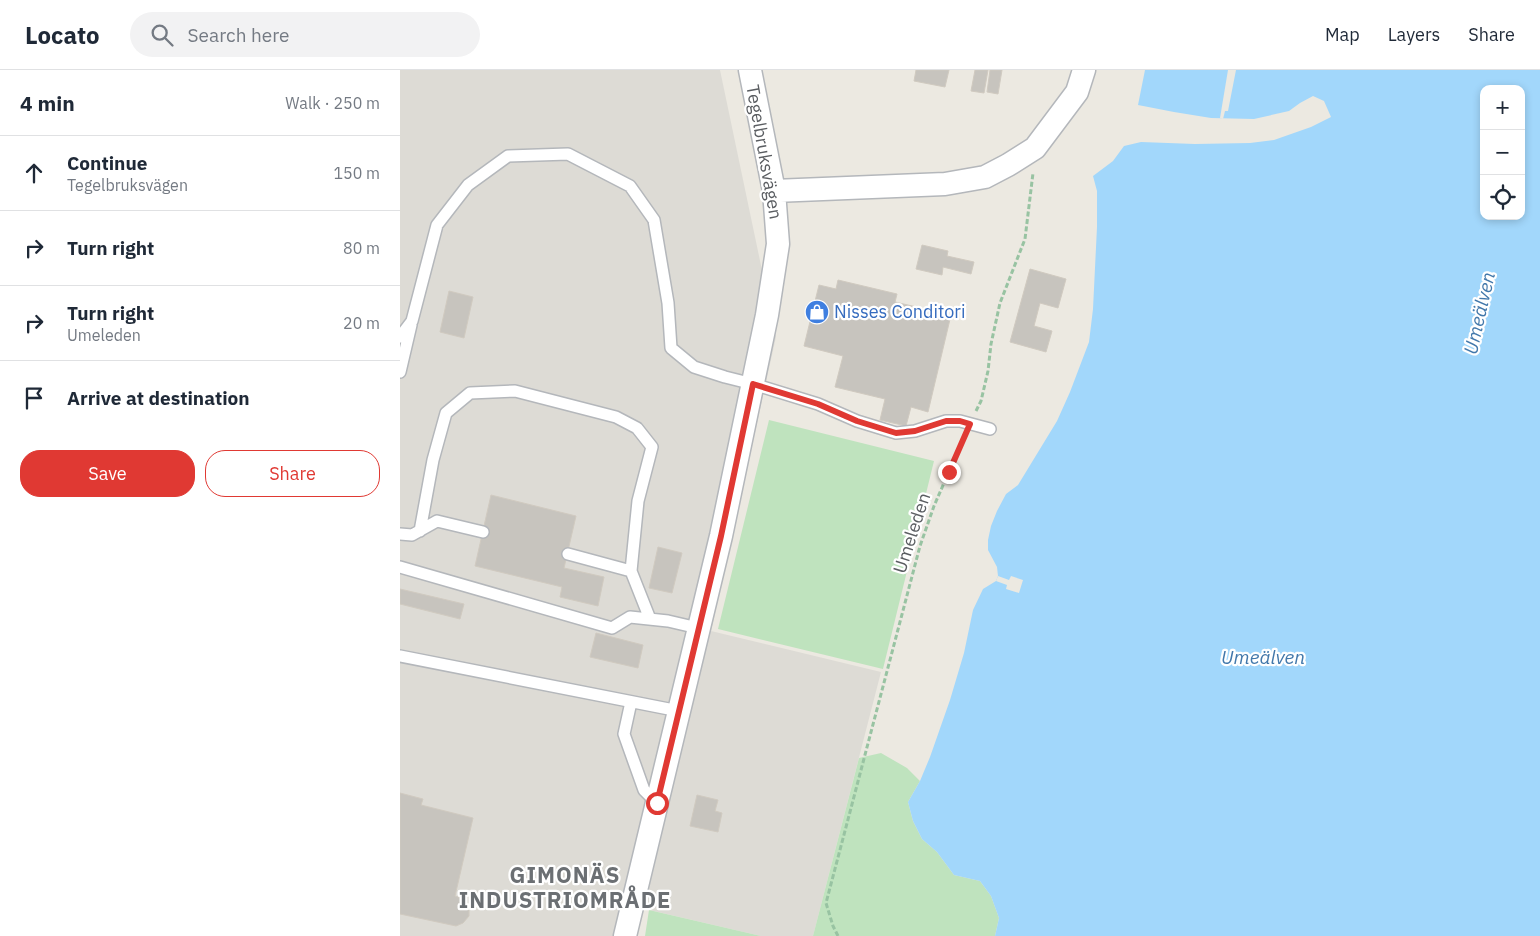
<!DOCTYPE html>
<html lang="en">
<head>
<meta charset="utf-8">
<style>
  :root { --surface:#fff; --page:#f2f2f3; --text:#1f2937; --muted:#747a83; --line:#e0e1e3; --accent:#e03933 }
  body { margin:0; font-family:"IBM Plex Sans",sans-serif; background:var(--page); color:var(--text) }
  .controls { position:absolute; right:15px; top:15px; display:grid; overflow:hidden; border-radius:10px; box-shadow:0 2px 8px #0003 }
  .controls button { width:45px; height:45px; display:grid; place-items:center; padding:0; border:0; border-bottom:1px solid var(--line); background:var(--surface); color:var(--text); font:25px sans-serif }
  .stop { position:absolute; width:15px; height:15px; margin:-11px; border:4px solid #e03933; border-radius:50%; background:#fff }
  .stop.end { background:#e03933; border-color:#fff; box-shadow:0 1px 5px #0008 }
  .list { margin:0; padding:0; list-style:none }
  h2 { display:flex; justify-content:space-between; align-items:center; height:65px; margin:0; padding:0 20px; font-size:21px }
  h2 small { font-size:16px; font-weight:400; color:var(--muted) }
  .list li { display:grid; grid-template-columns:32px 1fr auto; gap:15px; align-items:center; box-sizing:border-box; height:75px; padding:0 20px; border-top:1px solid var(--line) }
  .list b { display:block; font-size:19px; white-space:nowrap }
  .list p { margin:0; font-size:16px; white-space:nowrap; color:var(--muted) }
  .list em { font-size:16px; font-style:normal; color:var(--muted) }
  .actions { display:flex; gap:10px; padding:15px 20px }
  .actions a { flex:1; padding:11px 0; border:1px solid var(--accent); border-radius:20px; text-align:center; font-size:18px; color:var(--accent) }
  .actions .main { background:var(--accent); color:#fff }
  .icon { flex:none; width:28px; height:28px; fill:none; stroke:currentColor; stroke-width:2; stroke-linecap:round; stroke-linejoin:round }
  .map { position:relative; flex:none; width:1140px; height:866px; overflow:hidden }
  header { display:flex; align-items:center; gap:30px; box-sizing:border-box; height:70px; padding:0 25px; background:var(--surface); border-bottom:1px solid var(--line) }
  header strong { font-size:24px }
  nav { display:flex; gap:28px; margin-inline-start:auto; font-size:18px }
  .search { width:350px; height:45px; background:var(--page); display:flex; align-items:center; gap:12px; box-sizing:border-box; padding:0 18px; border-radius:28px; color:var(--muted); font-size:19px }
  main { display:flex }
  aside { flex:1; background:var(--surface) }
  .map>svg:first-child { display:block }
  .industrial { fill:#dddbd5 }
  .green { fill:#bfe3be }
  .water { fill:#a2d7fb; fill-rule:evenodd }
  .pier { fill:#ece9e1 }
  .building { fill:#c7c4be; stroke:#d0cac0 }
  .lines { fill:none; stroke-linecap:round; stroke-linejoin:round }
  .service-casing { stroke:#b4b7bb; stroke-width:14 }
  .minor-casing { stroke:#b4b7bb; stroke-width:25 }
  .path { stroke:#98c3a2; stroke-width:3; stroke-dasharray:5 2.5; stroke-linecap:butt }
  .service { stroke:#fff; stroke-width:11 }
  .minor { stroke:#fff; stroke-width:22 }
  .route { stroke:#e03933; stroke-width:6 }
  .labels { text-anchor:middle; stroke-width:4.5; stroke-linejoin:round; paint-order:stroke }
  .street-label { font-size:18px; fill:#5a5d61; stroke:#fff }
  .shop-label { font-size:18px; fill:#366cbe; stroke:#fff; text-anchor:start }
  .water-label { font-size:19px; font-style:italic; fill:#4278ab; stroke:#fff }
  .district-label { font-size:22px; font-weight:bold; letter-spacing:1px; fill:#6b6f73; stroke:#fff }
</style>
</head>
<body>
<header>
<strong>Locato</strong>
<div class="search"><svg class="icon" aria-label="search" viewBox="0 0 24 24"><circle cx="10" cy="10" r="6"/><path d="M15 15l6 6"/></svg>Search here</div>
<nav><a>Map</a><a>Layers</a><a>Share</a></nav>
</header>
<main>
<aside>
<h2>4 min<small>Walk · 250 m</small></h2>
<ul class="list">
<li><svg class="icon" aria-label="ahead" viewBox="0 0 24 24"><path d="M12 20V5M6 11l6-6 6 6"/></svg><div><b>Continue</b><p>Tegelbruksvägen</p></div><em>150 m</em></li>
<li><svg class="icon" aria-label="right" viewBox="0 0 24 24"><path d="M7 20v-9h11M14 6l5 5-5 5"/></svg><div><b>Turn right</b></div><em>80 m</em></li>
<li><svg class="icon" aria-label="right" viewBox="0 0 24 24"><path d="M7 20v-9h11M14 6l5 5-5 5"/></svg><div><b>Turn right</b><p>Umeleden</p></div><em>20 m</em></li>
<li><svg class="icon" aria-label="arrive" viewBox="0 0 24 24"><path d="M6 21V4h12l-3 4 3 4H6"/></svg><div><b>Arrive at destination</b></div></li>
</ul>
<div class="actions"><a class="main">Save</a><a>Share</a></div>
</aside>
<div class="map">
<svg width="1140" height="866" viewBox="0 0 1140 866">
  <rect width="100%" height="100%" fill="#ece9e1"/>
  <path class="industrial" d="M 0,0 L 320,0 L 376,267 L 311,561 L 481,602 L 413,866 L 361,866 L 228,835 L 221,866 L 0,866 Z"/>
  <path class="green" d="M 369,350 L 534,391 L 483,599 L 318,559 Z
    M 481,683 L 507,698 L 520,711 L 508,732 L 513,751 L 522,769 L 537,782 L 554,805 L 580,811 L 591,826 L 599,848 L 595,866 L 413,866 L 459,688 Z
    M 249,840 L 361,866 L 245,866 Z"/>
  <path class="water" d="M 745,0 L 1140,0 L 1140,866 L 595,866 L 599,848 L 591,826 L 580,811 L 554,805 L 537,782 L 522,769 L 513,751 L 508,732 L 520,711 L 530,687 L 550,630 L 564,583 L 573,540 L 583,519 L 596,511 L 598,506 L 597,497 L 588,480 L 588,470 L 591,456 L 597,441 L 606,424 L 618,415 L 657,351 L 670,322 L 689,272 L 693,239 L 697,157 L 697,121 L 693,106 L 713,91 L 724,76 L 741,72 L 795,74 L 850,73 L 874,70 L 911,57 L 931,47 L 924,31 L 913,26 L 900,33 L 889,41 L 854,49 L 811,48 L 774,42 L 738,35 ZM 1084,19 L 1121,19 L 1121,146 L 1084,146 Z"/>
  <path class="pier" d="M 828,0 L 836,0 L 828,41 L 825,41 L 823,49 L 820,48 Z
    M 598,506 L 609,510 L 611,506 L 623,510 L 619,523 L 606,519 L 607,515 L 596,511 Z"/>
  <path class="building" d="M 516,0 L 549,0 L 545,17 L 514,11 Z
    M 575,0 L 588,0 L 584,23 L 571,21 Z
    M 590,0 L 602,0 L 598,24 L 587,22 Z
    M 522,175 L 548,181 L 547,186 L 574,192 L 571,204 L 543,197 L 542,205 L 516,199 Z
    M 630,199 L 666,209 L 658,238 L 640,233 L 634,256 L 652,261 L 646,282 L 610,272 Z
    M 438,210 L 497,224 L 495,232 L 551,245 L 528,342 L 511,337 L 506,356 L 480,350 L 485,329 L 435,317 L 443,286 L 404,276 L 419,215 L 436,219 Z
    M 49,221 L 73,227 L 64,268 L 40,262 Z
    M 91,425 L 176,446 L 164,498 L 204,507 L 198,536 L 160,527 L 162,517 L 75,496 Z
    M 258,477 L 282,483 L 272,523 L 249,518 Z
    M 0,519 L 64,534 L 60,549 L 0,534 Z
    M 196,563 L 243,575 L 238,598 L 190,587 Z
    M 0,723 L 23,729 L 21,735 L 73,748 L 55,826 L 61,828 L 66,833 L 69,841 L 69,846 L 63,853 L 56,856 L 0,844 Z
    M 297,725 L 318,730 L 315,741 L 322,743 L 318,762 L 290,756 Z"/>
  <g class="lines">
    <g class="service-casing">
      <path id="service" d="M 0,267 L 12,251 L 37,155 L 68,115 L 108,86 L 168,84 L 230,116 L 254,150 L 268,233 L 271,278 L 294,297 L 325,307 L 353,314 L 418,334 L 457,351 L 496,363 L 515,361 L 546,351 L 560,351 L 590,359
        M 0,302 L 11,255
        M 20,461 L 33,390 L 46,343 L 70,323 L 115,321 L 216,347 L 237,358 L 252,377 L 238,431 L 231,501
        M 0,464 L 12,465 L 37,451 L 83,462
        M 168,484 L 231,501 L 250,549
        M 0,497 L 212,558 L 230,547 L 268,551 L 298,558
        M 0,586 L 279,641
        M 231,632 L 224,664 L 244,720 L 257,733"/>
    </g>
    <g class="minor-casing">
      <path id="minor" d="M 374,121 L 545,114 L 585,107 L 608,95 L 635,78 L 677,22 L 684,0
        M 225,866 L 321,466 L 367,245 L 378,174 L 374,121 L 350,0"/>
    </g>
    <path class="path" d="M 576,341 L 581,331 L 588,301 L 591,274 L 600,233 L 625,169 L 633,103
      M 438,866 L 433,856 L 426,833 L 520,476 L 534,436 L 564,367"/>
    <use href="#service" class="service"/>
    <use href="#minor" class="minor"/>
  </g>
  <g class="lines">
    <path class="route" d="M 257,733 L 321,466 L 353,314 L 418,334 L 457,351 L 496,363 L 515,361 L 546,351 L 560,351 L 570,354 L 549,402"/>
  </g>
  <defs>
    <g id="shop-disc" transform="scale(1.25)"><circle r="9.5" fill="#3f7fe0" stroke="#fff"/><path d="M-5-2.5h2.3a2.7 3.5 0 0 1 5.4 0H5L5.5 6h-11ZM-1.5-2.5h3a1.5 2.3 0 0 0-3 0Z" fill="#fff"/></g>
  </defs>
  <g fill-rule="evenodd">
    <use href="#shop-disc" x="417" y="242"/>
  </g>
  <g class="labels">
    <g class="street-label">
      <text transform="translate(364 82) rotate(80)" y="6">Tegelbruksvägen</text>
      <text transform="translate(512 463) rotate(-72)" y="6">Umeleden</text>
    </g>
    <g class="shop-label">
      <text x="434" y="248">Nisses Conditori</text>
    </g>
    <g class="water-label">
      <text transform="translate(1079 243) rotate(-77)" y="7">Umeälven</text>
      <text x="863" y="594">Umeälven</text>
    </g>
    <g class="district-label">
      <text x="165" y="813">GIMONÄS<tspan x="165" dy="25">INDUSTRIOMRÅDE</tspan></text>
    </g>
  </g>
</svg>
<div class="controls">
<button>+</button>
<button>−</button>
<button><svg class="icon" aria-label="locate" viewBox="0 0 24 24"><circle cx="12" cy="12" r="6"/><path d="M12 2v4M12 18v4M2 12h4M18 12h4"/></svg></button>
</div>
<div class="stop" style="left:257px;top:733px"></div>
<div class="stop end" style="left:549px;top:402px"></div>
</div>
</main>
</body>
</html>
